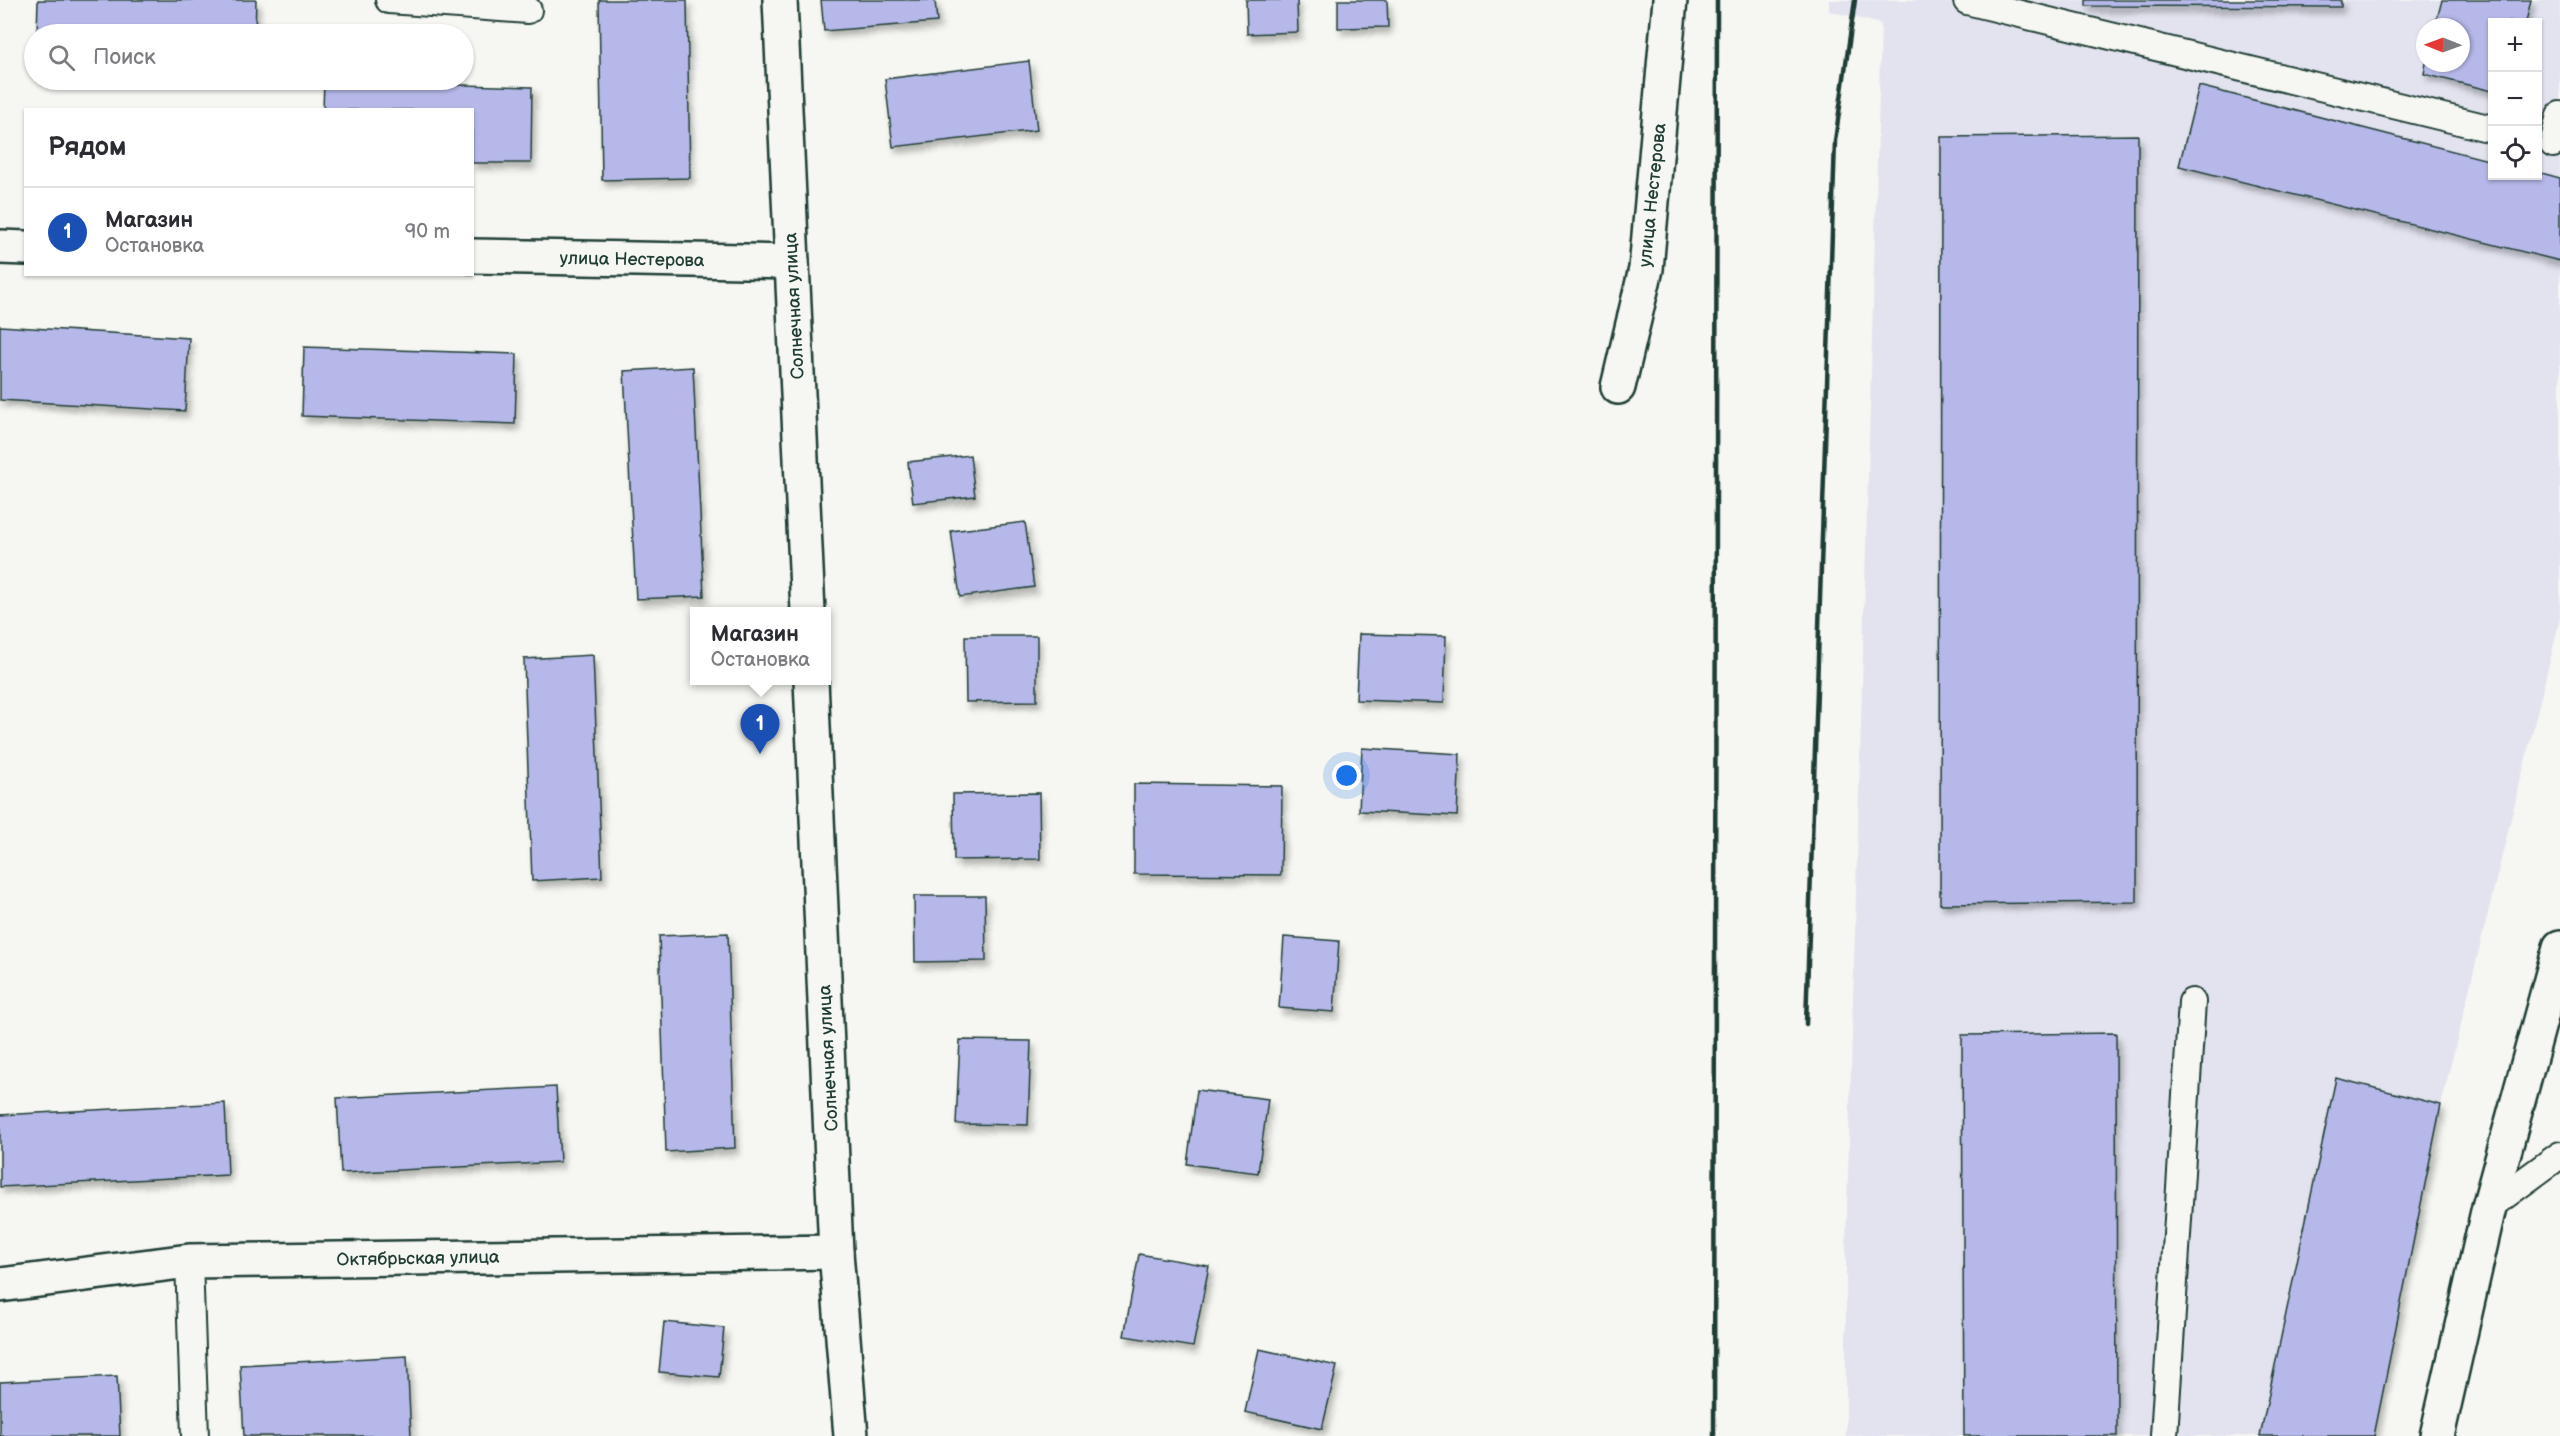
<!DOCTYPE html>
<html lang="ru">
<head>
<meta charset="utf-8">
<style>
  :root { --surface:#fff; --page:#f7f7f7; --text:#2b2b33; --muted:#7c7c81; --line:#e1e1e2; --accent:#d93025 }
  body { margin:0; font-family:"Balsamiq Sans",sans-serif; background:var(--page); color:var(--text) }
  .controls { position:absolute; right:18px; top:18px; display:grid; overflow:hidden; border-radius:0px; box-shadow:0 2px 4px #0004 }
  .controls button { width:54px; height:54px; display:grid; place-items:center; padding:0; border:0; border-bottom:2px solid var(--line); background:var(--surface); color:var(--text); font:30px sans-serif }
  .compass { position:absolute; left:2416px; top:18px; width:54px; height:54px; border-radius:50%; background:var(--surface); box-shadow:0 2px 4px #0004; rotate:271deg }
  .you { position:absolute; left:1347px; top:776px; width:21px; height:21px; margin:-15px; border:4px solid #fff; border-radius:50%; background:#1a73e8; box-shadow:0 0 0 9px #1a73e833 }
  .badge { display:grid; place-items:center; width:39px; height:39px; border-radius:50%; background:var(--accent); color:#fff; font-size:20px; font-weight:700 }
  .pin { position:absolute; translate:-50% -50px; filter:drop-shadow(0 2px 3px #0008) }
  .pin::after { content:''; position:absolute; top:32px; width:21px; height:18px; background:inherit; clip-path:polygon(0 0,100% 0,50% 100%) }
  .popup { position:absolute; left:690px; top:607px; width:141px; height:78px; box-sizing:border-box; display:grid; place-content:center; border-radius:0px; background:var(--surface); filter:drop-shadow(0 2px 4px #0005); font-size:20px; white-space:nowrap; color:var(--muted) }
  .popup b { font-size:22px; color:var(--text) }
  .popup::after { content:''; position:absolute; left:50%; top:100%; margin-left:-12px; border:12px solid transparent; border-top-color:var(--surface) }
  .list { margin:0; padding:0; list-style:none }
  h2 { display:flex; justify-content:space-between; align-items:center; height:78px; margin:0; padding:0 24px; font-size:26px }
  h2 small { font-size:20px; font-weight:400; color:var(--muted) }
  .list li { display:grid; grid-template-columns:39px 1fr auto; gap:18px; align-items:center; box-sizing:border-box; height:90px; padding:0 24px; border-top:2px solid var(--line) }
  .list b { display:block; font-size:22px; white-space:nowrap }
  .list p { margin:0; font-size:20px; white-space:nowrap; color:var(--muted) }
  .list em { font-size:20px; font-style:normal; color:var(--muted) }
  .icon { flex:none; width:33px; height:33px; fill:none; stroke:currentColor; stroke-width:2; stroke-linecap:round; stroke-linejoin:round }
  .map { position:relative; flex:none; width:2560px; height:1436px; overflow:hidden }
  .search { position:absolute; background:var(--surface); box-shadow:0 2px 4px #0004; left:24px; top:24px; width:450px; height:66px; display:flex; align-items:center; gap:15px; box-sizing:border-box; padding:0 21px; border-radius:33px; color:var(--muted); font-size:22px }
  .panel { position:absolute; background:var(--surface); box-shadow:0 2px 4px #0004; left:24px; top:108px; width:450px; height:168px; border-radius:0px }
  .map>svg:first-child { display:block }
  .built { fill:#e3e3ef; fill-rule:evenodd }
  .building { fill:#b6b8e9; stroke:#1f3d34; stroke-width:1.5; filter:url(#shadow) }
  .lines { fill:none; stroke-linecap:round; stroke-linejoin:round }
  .service-casing { stroke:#1f3d34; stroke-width:30 }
  .minor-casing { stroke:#1f3d34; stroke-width:38 }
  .tertiary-casing { stroke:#1f3d34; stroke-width:38 }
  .trunk-casing { stroke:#1f3d34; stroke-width:38 }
  .service { stroke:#f6f6f2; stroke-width:26 }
  .minor { stroke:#f6f6f2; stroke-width:33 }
  .tertiary { stroke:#f6f6f2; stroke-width:33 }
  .trunk { stroke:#f6f6f2; stroke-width:33 }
  .rail { stroke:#1f3d34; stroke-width:4.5 }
  .labels { text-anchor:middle; stroke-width:5; stroke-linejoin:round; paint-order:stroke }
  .street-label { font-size:18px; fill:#1f3d34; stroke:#f6f6f2 }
</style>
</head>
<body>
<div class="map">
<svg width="2560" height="1436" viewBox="0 0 2560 1436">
  <defs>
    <filter id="shadow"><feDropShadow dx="3.5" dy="6" stdDeviation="3" flood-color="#0004"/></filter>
  </defs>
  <rect width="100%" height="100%" fill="#f6f6f2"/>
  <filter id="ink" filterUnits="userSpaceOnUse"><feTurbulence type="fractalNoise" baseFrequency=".0167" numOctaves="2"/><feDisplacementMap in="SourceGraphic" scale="12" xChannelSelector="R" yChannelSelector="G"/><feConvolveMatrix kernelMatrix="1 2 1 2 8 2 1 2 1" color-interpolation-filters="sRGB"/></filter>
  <g filter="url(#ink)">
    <path class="built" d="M 1829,0 L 2560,0 L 2560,619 L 2441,1105 L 2374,1436 L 1846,1436 L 1846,1243 L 1881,24 L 1829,11 ZM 2492,22 L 2538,22 L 2538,176 L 2492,176 ZM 2425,27 L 2461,27 L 2461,63 L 2425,63 Z"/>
    <path class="building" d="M 38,0 L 256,0 L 255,34 L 37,34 Z
      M 599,0 L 687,0 L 690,178 L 602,180 Z
      M 821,0 L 935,0 L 937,22 L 824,31 Z
      M 1246,0 L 1297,0 L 1298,32 L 1247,34 Z
      M 1338,0 L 1387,0 L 1388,27 L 1338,28 Z
      M 2086,0 L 2341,0 L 2341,7 L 2086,6 Z
      M 2442,0 L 2531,0 L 2526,22 L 2492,22 L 2492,91 L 2424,74 L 2426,63 L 2461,63 L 2461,27 L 2435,27 Z
      M 1029,61 L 1037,130 L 893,147 L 885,79 Z
      M 324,81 L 532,87 L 531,163 L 472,163 L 472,110 L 323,110 Z
      M 2199,86 L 2492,161 L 2492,176 L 2538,176 L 2538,172 L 2560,178 L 2560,261 L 2179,166 Z
      M 2138,135 L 2137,902 L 1940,904 L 1941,137 Z
      M 0,326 L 189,338 L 185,411 L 0,400 Z
      M 304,347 L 517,354 L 515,424 L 302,416 Z
      M 693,367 L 704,596 L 636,599 L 624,371 Z
      M 970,455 L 975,496 L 913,503 L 908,462 Z
      M 1025,522 L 1034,587 L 960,597 L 951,531 Z
      M 1359,634 L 1446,636 L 1444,703 L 1356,700 Z
      M 965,636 L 1037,636 L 1037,701 L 966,702 Z
      M 593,655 L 602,877 L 532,881 L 524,659 Z
      M 1362,748 L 1460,754 L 1457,816 L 1359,811 Z
      M 1134,784 L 1282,786 L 1281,875 L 1134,874 Z
      M 1039,793 L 1040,859 L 954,860 L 953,794 Z
      M 914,896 L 985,896 L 986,961 L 915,962 Z
      M 728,933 L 735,1148 L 666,1152 L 659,936 Z
      M 1284,937 L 1339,941 L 1334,1012 L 1279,1008 Z
      M 2116,1033 L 2117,1436 L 1964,1436 L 1962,1035 Z
      M 960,1040 L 1031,1041 L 1028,1125 L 956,1124 Z
      M 2336,1078 L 2441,1105 L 2374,1436 L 2260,1436 Z
      M 556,1087 L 560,1162 L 341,1173 L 337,1098 Z
      M 1197,1090 L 1268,1099 L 1258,1173 L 1187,1164 Z
      M 225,1103 L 228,1175 L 0,1187 L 0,1115 Z
      M 1139,1254 L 1209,1266 L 1193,1347 L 1124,1336 Z
      M 664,1322 L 724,1328 L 719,1377 L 659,1372 Z
      M 1259,1349 L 1337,1366 L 1322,1429 L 1245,1412 Z
      M 407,1356 L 411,1436 L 244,1436 L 240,1365 Z
      M 117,1376 L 120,1436 L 0,1436 L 0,1382 Z"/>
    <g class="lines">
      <g class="service-casing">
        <path id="service" d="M 389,0 L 528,10
          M 1967,1 L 2492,129
          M 2553,144 L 2560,115
          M 2489,1207 L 2560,1155
          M 189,1261 L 195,1436
          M 2164,1436 L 2192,1002"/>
      </g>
      <g class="minor-casing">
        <path id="minor" d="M 0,247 L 26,248
          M 472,256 L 792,262
          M 1618,387 L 1646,269 L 1670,0
          M 0,1285 L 189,1261 L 836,1252"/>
      </g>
      <g class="tertiary-casing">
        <path id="tertiary" d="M 780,0 L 808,612
          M 811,680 L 836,1252 L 851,1436"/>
      </g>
      <g class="trunk-casing">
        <path id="trunk" d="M 2437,1436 L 2489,1207 L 2560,947"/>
      </g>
      <use href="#service" class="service"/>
      <use href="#minor" class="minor"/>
      <use href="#tertiary" class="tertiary"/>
      <use href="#trunk" class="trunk"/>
      <path class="rail" d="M 1806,1024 L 1835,141 L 1855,0
        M 1714,1436 L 1717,0"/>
    </g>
  </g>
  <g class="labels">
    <g class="street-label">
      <text transform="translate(1652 195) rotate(-84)" y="6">улица Нестерова</text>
      <text transform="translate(632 259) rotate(1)" y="6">улица Нестерова</text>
      <text transform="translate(794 306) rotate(-93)" y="6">Солнечная улица</text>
      <text transform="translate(828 1058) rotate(-93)" y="6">Солнечная улица</text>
      <text transform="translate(418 1258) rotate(-1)" y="6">Октябрьская улица</text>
    </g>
  </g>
</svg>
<div class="controls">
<button>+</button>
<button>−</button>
<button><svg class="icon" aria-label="locate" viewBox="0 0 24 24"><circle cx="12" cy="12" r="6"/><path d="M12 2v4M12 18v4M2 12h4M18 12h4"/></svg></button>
</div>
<svg class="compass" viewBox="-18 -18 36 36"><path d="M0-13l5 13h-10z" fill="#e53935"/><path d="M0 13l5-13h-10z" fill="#7c7c81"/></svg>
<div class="you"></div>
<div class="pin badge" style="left:760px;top:754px;background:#1a4fb4">1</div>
<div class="popup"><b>Магазин</b>Остановка</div>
<div class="search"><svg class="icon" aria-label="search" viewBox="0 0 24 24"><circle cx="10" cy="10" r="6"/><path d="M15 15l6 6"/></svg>Поиск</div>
<section class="panel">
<h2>Рядом<small></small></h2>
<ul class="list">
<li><span class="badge" style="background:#1a4fb4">1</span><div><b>Магазин</b><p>Остановка</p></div><em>90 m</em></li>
</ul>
</section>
</div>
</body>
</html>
